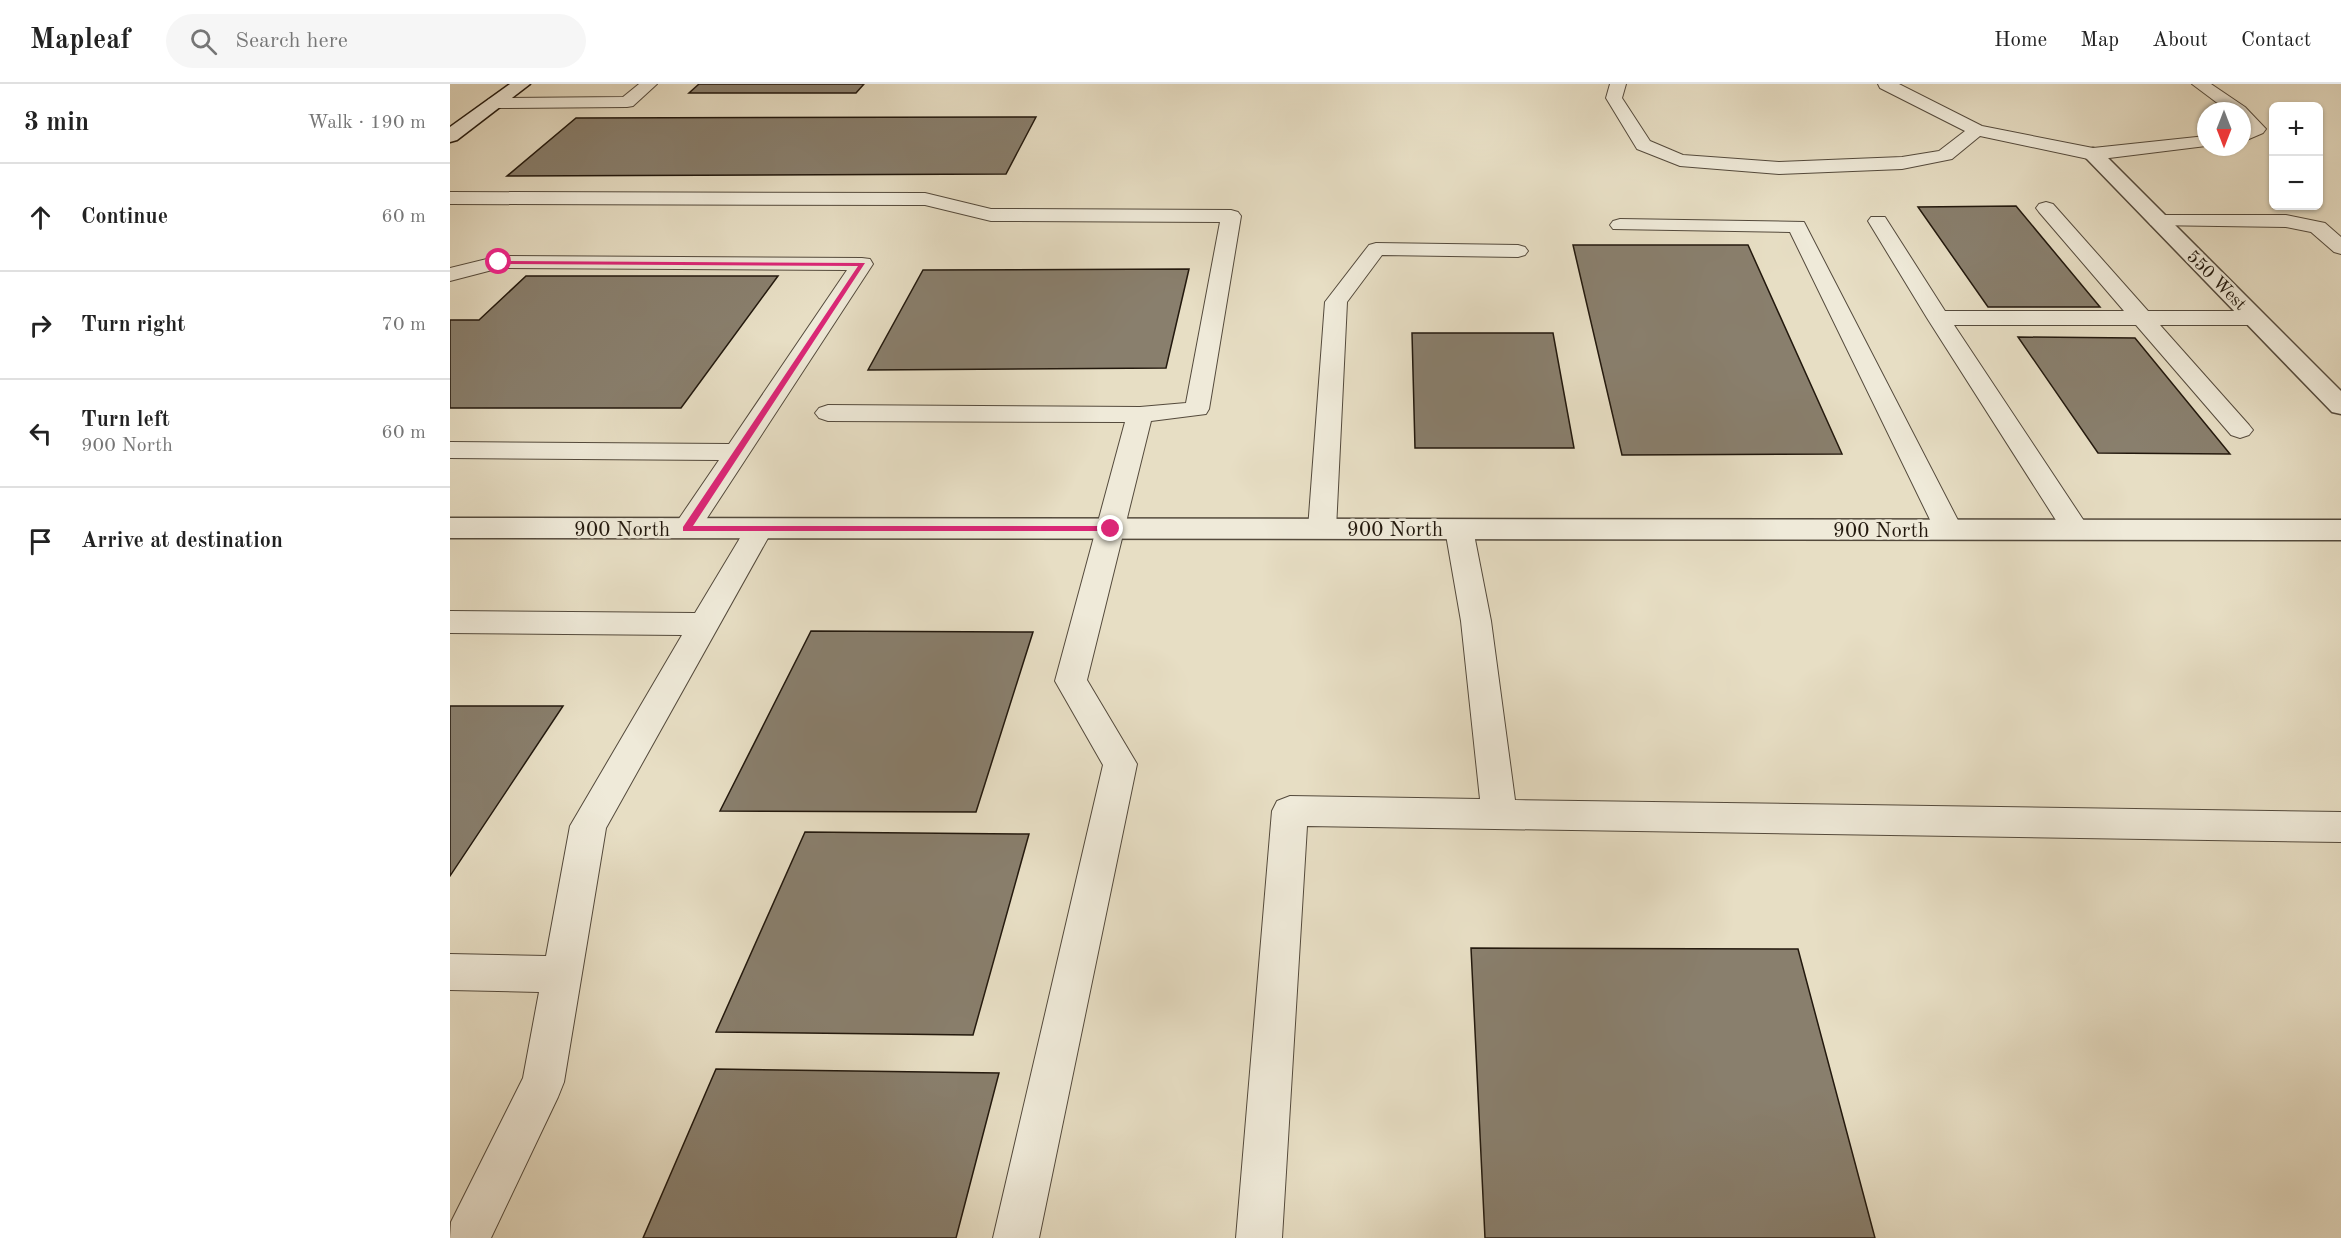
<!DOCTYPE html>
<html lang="en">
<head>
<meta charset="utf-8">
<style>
  :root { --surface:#fff; --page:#f6f6f6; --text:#222; --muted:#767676; --line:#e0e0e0 }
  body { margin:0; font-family:"Old Standard TT",serif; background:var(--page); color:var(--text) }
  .controls { position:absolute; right:18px; top:18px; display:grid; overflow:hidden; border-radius:9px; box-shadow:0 2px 4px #0004 }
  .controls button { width:54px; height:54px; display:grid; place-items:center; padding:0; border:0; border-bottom:2px solid var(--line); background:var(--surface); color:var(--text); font:30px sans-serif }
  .compass { position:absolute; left:1747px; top:18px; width:54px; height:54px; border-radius:50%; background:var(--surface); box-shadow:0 2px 4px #0004; rotate:180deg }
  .stop { position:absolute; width:18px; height:18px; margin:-14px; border:4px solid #db2777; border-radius:50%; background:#fff }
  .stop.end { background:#db2777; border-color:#fff; box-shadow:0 2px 6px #0008 }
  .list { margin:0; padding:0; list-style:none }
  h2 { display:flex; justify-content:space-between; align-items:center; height:78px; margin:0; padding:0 24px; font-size:26px }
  h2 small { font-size:20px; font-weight:400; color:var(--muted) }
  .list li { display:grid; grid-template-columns:39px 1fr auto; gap:18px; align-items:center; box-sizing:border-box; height:108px; padding:0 24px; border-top:2px solid var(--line) }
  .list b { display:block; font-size:22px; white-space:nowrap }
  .list p { margin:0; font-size:20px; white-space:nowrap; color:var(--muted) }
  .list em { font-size:20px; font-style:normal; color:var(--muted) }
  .icon { flex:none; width:33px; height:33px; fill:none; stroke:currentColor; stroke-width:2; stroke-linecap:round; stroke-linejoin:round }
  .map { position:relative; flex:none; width:1891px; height:1154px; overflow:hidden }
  header { display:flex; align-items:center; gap:36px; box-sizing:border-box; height:84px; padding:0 30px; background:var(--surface); border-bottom:2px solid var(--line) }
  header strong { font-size:28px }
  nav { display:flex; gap:33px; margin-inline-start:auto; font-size:21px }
  .search { width:420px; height:54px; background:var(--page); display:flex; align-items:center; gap:15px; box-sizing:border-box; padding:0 21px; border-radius:33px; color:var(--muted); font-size:22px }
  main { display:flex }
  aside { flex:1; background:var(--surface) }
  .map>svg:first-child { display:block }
  .building { fill:#897f6d; stroke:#23190e; stroke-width:1.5 }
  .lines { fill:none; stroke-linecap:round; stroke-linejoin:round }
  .lane-casing { stroke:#544a3c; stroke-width:2 }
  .street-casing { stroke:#544a3c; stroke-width:3 }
  .secondary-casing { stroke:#23190e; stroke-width:3 }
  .lane { fill:#efead9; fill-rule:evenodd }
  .street { fill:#efead9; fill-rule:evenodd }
  .secondary { fill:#efead9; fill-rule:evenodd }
  .route { fill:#db2777 }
  .labels { text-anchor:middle; stroke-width:5; stroke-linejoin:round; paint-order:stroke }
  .far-street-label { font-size:18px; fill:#23190e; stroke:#efead9 }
  .street-label { font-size:21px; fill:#23190e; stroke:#efead9 }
</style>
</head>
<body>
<header>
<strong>Mapleaf</strong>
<div class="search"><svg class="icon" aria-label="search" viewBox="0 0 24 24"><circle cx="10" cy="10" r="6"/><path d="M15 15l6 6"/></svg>Search here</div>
<nav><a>Home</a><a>Map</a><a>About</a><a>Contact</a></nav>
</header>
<main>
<aside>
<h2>3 min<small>Walk · 190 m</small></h2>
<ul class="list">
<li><svg class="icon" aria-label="ahead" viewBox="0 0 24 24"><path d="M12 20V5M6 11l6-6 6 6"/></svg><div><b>Continue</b></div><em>60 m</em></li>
<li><svg class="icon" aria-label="right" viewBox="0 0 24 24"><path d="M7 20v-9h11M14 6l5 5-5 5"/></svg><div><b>Turn right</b></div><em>70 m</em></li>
<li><svg class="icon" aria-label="left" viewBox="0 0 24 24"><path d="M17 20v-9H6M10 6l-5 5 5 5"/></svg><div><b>Turn left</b><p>900 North</p></div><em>60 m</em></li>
<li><svg class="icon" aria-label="arrive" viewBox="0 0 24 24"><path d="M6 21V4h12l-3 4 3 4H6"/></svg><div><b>Arrive at destination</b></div></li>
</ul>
</aside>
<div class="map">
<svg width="1891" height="1154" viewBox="0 0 1891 1154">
  <rect width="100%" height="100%" fill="#e7dec4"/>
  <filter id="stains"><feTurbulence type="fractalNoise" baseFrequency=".00333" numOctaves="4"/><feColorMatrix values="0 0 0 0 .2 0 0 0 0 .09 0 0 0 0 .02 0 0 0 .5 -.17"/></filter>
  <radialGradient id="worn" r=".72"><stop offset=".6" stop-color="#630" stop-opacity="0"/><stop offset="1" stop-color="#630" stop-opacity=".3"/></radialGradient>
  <path class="building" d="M 249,0 L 414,0 L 406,9 L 239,9 Z
    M 586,33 L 556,90 L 57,92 L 126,34 Z
    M 1566,122 L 1650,223 L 1538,223 L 1468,123 Z
    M 1123,161 L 1298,161 L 1392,370 L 1172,371 Z
    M 739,185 L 716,284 L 418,286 L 473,186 Z
    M 76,192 L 328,192 L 231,324 L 0,324 L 0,236 L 29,236 Z
    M 962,249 L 1103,249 L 1124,364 L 965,364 Z
    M 1568,253 L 1685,254 L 1780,370 L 1648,369 Z
    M 361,547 L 583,548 L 526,728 L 270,727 Z
    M 0,622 L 113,622 L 0,792 Z
    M 355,748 L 579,750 L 523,951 L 266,948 Z
    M 1021,864 L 1348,865 L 1425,1154 L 1035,1154 Z
    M 266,985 L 549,989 L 506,1154 L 193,1154 Z"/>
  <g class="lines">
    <g class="lane-casing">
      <path id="lane" d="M 189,0 L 207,0 L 183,22 L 177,23 L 45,24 L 39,23 L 36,19 L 39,15 L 45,14 L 173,13 Z
        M 1160,0 L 1176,0 L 1172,14 L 1200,57 L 1233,71 L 1329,78 L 1452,73 L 1489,67 L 1515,47 L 1430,4 L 1428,0 L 1449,0 L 1532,42 L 1643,64 L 1756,52 L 1756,62 L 1643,76 L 1530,52 L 1502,75 L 1452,85 L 1329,90 L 1230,82 L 1187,65 L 1156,14 Z
        M 1742,0 L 1761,0 L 1795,23 L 1816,45 L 1813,49 L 1792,58 L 1792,46 L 1796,44 L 1792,40 L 1792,27 L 1778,27 Z
        M 0,108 L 475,109 L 541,125 L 781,126 L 788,128 L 791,132 L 759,325 L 756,330 L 701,337 L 637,596 L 687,680 L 589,1154 L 543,1154 L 653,681 L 605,597 L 675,338 L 378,337 L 369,334 L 365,329 L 369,324 L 378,321 L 690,323 L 736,319 L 770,138 L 541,137 L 475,121 L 0,120 Z
        M 1596,118 L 1603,120 L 1698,227 L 1804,227 L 1812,229 L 1815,234 L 1812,239 L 1804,241 L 1710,241 L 1799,341 L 1803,346 L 1799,351 L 1790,354 L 1781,351 L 1686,241 L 1504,241 L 1640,446 L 1636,452 L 1626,455 L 1616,452 L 1477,234 L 1418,137 L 1421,133 L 1435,133 L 1495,227 L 1674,227 L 1589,128 L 1586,124 L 1589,120 Z
        M 1708,131 L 1836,131 L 1875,139 L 1891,153 L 1891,170 L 1884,168 L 1861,148 L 1836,143 L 1701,141 L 1698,137 L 1701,133 Z
        M 1170,135 L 1354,138 L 1513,446 L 1509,452 L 1499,455 L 1489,452 L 1485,446 L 1340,148 L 1163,145 L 1160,141 L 1163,137 Z
        M 926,159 L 1068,161 L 1075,163 L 1078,167 L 1075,171 L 1068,173 L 932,171 L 897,218 L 886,445 L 882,451 L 872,454 L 862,451 L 858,445 L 875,218 L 919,161 Z
        M 49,172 L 412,174 L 420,175 L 423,180 L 246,451 L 236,454 L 226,451 L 222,445 L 269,376 L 0,374 L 0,358 L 279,360 L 397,186 L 50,184 L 0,197 L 0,184 Z
        M 309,436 L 319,439 L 323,445 L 156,744 L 114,998 L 108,1013 L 41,1154 L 0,1154 L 1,1138 L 73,994 L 89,908 L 0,906 L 0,870 L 96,872 L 120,742 L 232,551 L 0,549 L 0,527 L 245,529 L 299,439 Z
        M 1009,436 L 1019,439 L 1023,445 L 1041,537 L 1065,716 L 1891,728 L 1891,758 L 857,742 L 832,1154 L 786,1154 L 822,727 L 827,717 L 840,712 L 1030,715 L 1011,537 L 995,445 L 999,439 Z"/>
    </g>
    <g class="street-casing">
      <path id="street" d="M 1643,64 L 1650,66 L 1891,307 L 1891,330 L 1882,328 L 1636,74 L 1633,70 L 1636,66 Z
        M 0,434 L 1891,436 L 1891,456 L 0,454 Z"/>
    </g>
    <g class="secondary-casing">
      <path id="secondary" d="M 60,0 L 80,0 L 7,56 L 0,58 L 0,43 Z"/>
    </g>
    <use href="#lane" class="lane"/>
    <use href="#street" class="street"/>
    <use href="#secondary" class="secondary"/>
  </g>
  <path class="route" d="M 47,177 L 415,179 L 243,442 L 661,442 L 666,445 L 661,447 L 233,447 L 233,443 L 408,182 L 49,180 Z"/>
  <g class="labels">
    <g class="far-street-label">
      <text transform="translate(1767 196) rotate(45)" y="6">550 West</text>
    </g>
    <g class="street-label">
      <text x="172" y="452">900 North</text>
      <text x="945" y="452">900 North</text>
      <text x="1431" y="453">900 North</text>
    </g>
  </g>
  <rect width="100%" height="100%" filter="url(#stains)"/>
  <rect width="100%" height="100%" fill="url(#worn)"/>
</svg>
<div class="controls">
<button>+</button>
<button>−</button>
</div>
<svg class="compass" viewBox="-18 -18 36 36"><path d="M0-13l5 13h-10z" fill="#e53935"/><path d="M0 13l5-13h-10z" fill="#767676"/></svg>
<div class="stop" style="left:49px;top:178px"></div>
<div class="stop end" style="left:661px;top:445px"></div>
</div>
</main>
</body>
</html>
